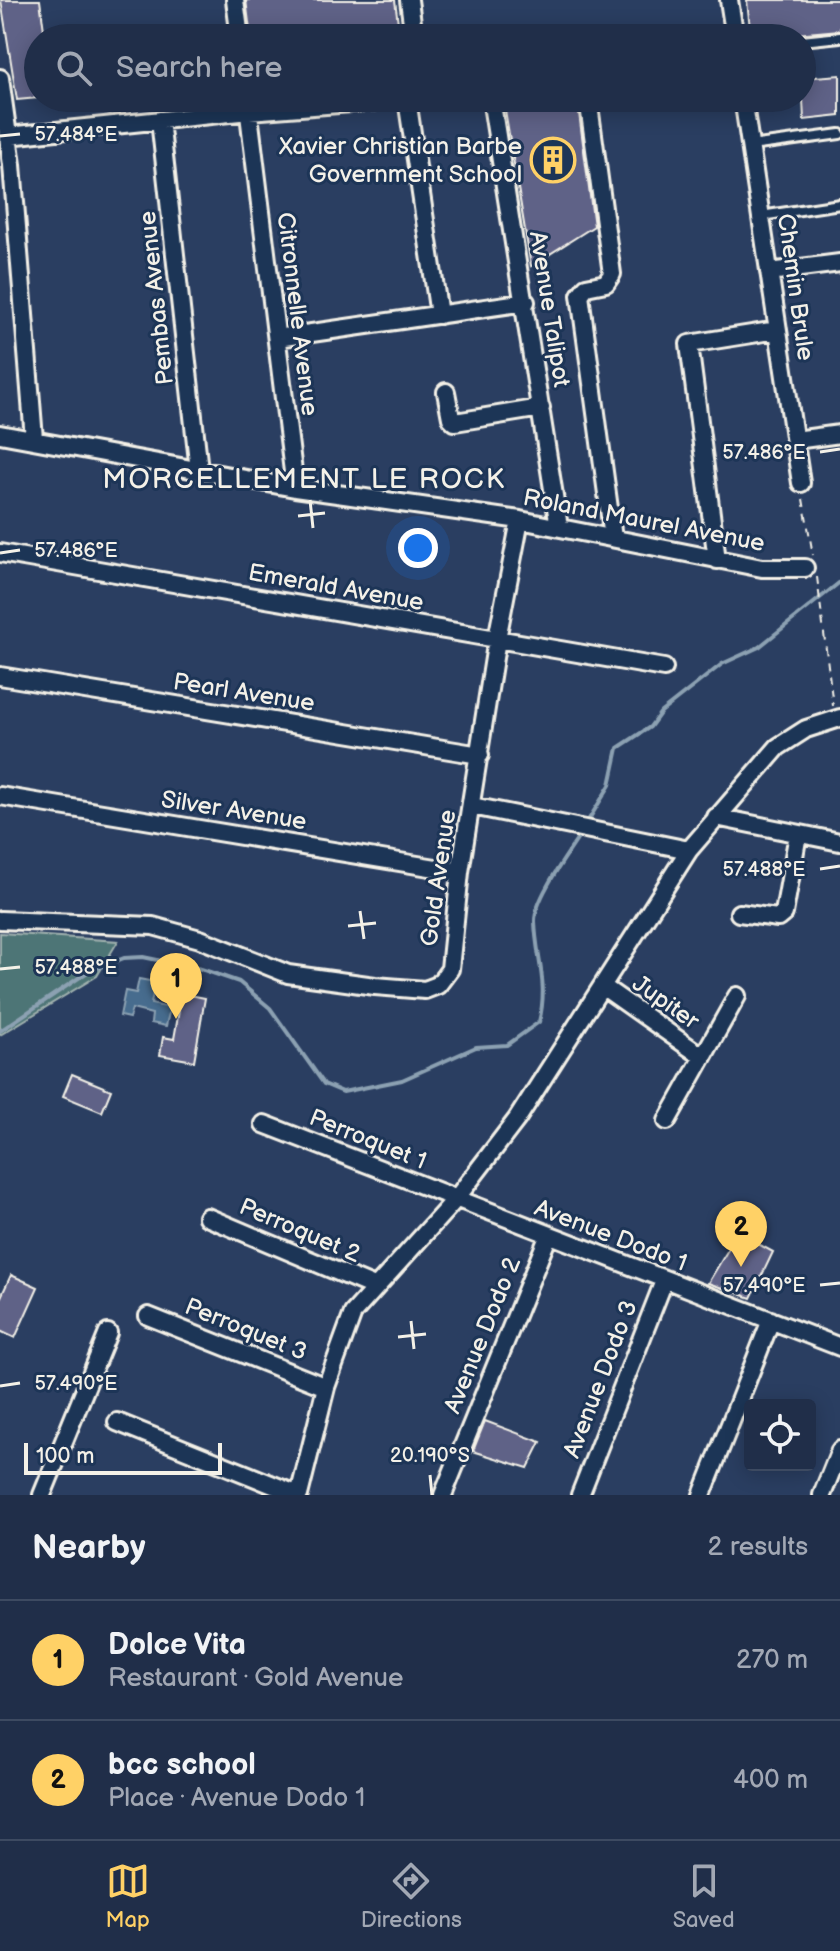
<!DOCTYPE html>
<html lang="en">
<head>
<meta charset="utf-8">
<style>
  :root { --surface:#202e49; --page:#2d3a53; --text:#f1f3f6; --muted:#a2a8b4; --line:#3d4a61; --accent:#ffd166 }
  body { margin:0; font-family:"Balsamiq Sans",sans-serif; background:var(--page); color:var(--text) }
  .controls { position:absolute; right:24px; bottom:24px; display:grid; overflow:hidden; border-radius:8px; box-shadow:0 4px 20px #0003 }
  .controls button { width:72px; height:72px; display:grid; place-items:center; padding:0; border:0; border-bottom:2px solid var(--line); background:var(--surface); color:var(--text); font:40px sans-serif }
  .scale { position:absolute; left:24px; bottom:20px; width:198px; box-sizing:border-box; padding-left:8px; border:4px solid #f4f1e8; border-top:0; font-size:22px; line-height:28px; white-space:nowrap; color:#f4f1e8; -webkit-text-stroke:6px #1d3557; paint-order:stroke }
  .you { position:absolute; left:418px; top:548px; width:28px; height:28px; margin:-20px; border:6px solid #fff; border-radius:50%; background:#1a73e8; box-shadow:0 0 0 12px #1a73e833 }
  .badge { display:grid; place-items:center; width:52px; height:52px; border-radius:50%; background:var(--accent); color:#111; font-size:26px; font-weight:700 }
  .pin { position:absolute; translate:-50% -66px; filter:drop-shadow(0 2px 4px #0008) }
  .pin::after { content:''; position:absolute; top:42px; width:28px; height:24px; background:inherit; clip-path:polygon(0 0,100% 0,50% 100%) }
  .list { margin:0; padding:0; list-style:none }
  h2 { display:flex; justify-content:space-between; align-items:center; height:104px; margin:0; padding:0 32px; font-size:34px }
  h2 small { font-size:26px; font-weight:400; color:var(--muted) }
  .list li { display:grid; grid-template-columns:52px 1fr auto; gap:24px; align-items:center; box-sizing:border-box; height:120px; padding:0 32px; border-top:2px solid var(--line) }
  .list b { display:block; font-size:30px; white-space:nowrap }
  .list p { margin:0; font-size:26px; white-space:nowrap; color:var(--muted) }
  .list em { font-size:26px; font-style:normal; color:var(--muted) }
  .icon { flex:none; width:44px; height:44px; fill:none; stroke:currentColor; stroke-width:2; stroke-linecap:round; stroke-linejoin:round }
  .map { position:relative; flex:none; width:840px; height:1495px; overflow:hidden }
  .search { position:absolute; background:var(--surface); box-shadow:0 4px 20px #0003; left:24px; right:24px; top:24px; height:88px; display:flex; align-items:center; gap:20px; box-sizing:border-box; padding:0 28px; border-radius:44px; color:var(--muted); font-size:30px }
  .sheet { height:344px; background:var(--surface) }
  nav { display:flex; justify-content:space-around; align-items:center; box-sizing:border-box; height:112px; border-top:2px solid var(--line); background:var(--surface); font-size:22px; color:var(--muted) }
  nav a { display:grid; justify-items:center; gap:4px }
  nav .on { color:var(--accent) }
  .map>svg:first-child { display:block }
  .green { fill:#4e7476; stroke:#a1b2af; stroke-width:2 }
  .water { fill:#466c8e; stroke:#8ca1b2; stroke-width:2 }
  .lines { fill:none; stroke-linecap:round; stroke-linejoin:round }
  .stream { stroke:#8ca1b2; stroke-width:4 }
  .building { fill:#5f6287; stroke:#f4f1e8; stroke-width:2 }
  .service-casing { stroke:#f4f1e8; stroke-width:14 }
  .minor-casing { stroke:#f4f1e8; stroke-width:22 }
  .path { stroke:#f4f1e8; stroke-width:2; stroke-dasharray:8 6; stroke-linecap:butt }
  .service { stroke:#1d3557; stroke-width:8 }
  .minor { stroke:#1d3557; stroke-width:16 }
  .ticks { fill:none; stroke:#f4f1e8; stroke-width:3 }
  .labels { text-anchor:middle; stroke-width:6; stroke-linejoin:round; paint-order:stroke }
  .poi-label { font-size:24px; fill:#f4f1e8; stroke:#1d3557; text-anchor:end }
  .street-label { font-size:24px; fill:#f4f1e8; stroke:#1d3557 }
  .quarter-label { font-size:28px; letter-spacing:2px; fill:#f4f1e8; stroke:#1d3557 }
  .ticks-label { font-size:20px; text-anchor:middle; fill:#f4f1e8; stroke:#1d3557; stroke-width:6; stroke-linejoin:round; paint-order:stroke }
</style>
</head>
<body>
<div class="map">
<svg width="840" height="1495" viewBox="0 0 840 1495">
  <rect width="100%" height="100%" fill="#2a3e61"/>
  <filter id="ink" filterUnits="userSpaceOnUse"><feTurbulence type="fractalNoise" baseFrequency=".0125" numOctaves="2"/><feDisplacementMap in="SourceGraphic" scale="16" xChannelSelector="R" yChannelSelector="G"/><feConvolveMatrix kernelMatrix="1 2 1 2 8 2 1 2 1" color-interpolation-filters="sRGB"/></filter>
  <g filter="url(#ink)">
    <path class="green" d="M 0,933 L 118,941 L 97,976 L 0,1035 Z"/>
    <path class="water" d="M 139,979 L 155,982 L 151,1004 L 170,1008 L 166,1026 L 151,1023 L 152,1014 L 132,1009 L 129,1018 L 120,1016 L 125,991 L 136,993 Z"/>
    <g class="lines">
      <path class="stream" d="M 586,824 L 610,785 L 618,748 L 650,727 L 661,712 L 722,664 L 759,647 L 840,582
        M 0,1031 L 86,973 L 124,958 L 143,957 L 201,969 L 239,982 L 270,1008 L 324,1084 L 343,1092 L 402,1080 L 476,1047 L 507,1045 L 539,1022 C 549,981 536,960 535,921 C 535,897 569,853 582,832"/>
    </g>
    <path class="building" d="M 1,0 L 40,0 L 45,38 L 38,38 L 38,98 L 17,100 Z
      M 246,0 L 395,0 L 400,38 L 251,38 Z
      M 747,0 L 840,0 L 840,30 L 751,38 Z
      M 840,75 L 840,116 L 804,120 L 802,78 Z
      M 503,98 L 577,98 L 594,226 L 531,266 Z
      M 165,990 L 205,998 L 194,1061 L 160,1055 L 163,1037 L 174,1039 L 180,1005 L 163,1002 Z
      M 72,1074 L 111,1090 L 102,1112 L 63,1096 Z
      M 738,1233 L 773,1252 L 751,1298 L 708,1283 Z
      M 11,1275 L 38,1287 L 15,1338 L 0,1331 L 0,1299 Z
      M 485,1421 L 541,1442 L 528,1468 L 473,1451 Z"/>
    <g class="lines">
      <g class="service-casing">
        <path id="service" d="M 802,41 L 840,37
          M 750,146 L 840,134
          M 761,216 L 840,204"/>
      </g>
      <g class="minor-casing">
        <path id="minor" d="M 235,0 L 240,38
          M 409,0 L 414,38
          M 729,0 L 735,38
          M 0,78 L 12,165 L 34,439
          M 247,98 L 295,488
          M 491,98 L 559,527
          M 588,98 L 612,274 L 606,283 L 586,287 L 580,295 L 613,538
          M 743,98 L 801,483
          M 407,99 L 439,315
          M 160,120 L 199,470
          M 8,136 L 249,111 L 416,98
          M 769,272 L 840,263
          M 277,338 L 526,302
          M 446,392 L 451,418 L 455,422 L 541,408
          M 0,434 L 295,488 L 520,520 L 762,568 L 805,568
          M 795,440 L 840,434
          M 0,553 L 664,668
          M 717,560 L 689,344 L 777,330
          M 0,676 L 480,755
          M 0,796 L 460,872
          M 472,806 L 689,850
          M 716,817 L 840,842
          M 739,913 L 778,918 L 784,913 L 798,834
          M 0,920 L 153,926 L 200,939 L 288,974 L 375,986 L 425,990 L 438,985 L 450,969 L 460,872 L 497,639 L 520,520
          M 602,986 L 703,1057
          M 667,1121 L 737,996
          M 264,1124 L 840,1347
          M 207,1217 L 374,1287
          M 148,1316 L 326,1387
          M 117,1422 L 298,1495
          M 42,1495 L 108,1333
          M 299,1495 L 326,1387 L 353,1313 L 455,1200 L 517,1119 L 689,850 L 778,747 L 806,729 L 840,718
          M 443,1495 L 548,1237
          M 580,1495 L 664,1281
          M 702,1495 L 771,1320
          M 822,1495 L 840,1450"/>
      </g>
      <path class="path" d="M 803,499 L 813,555
        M 817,577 L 833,706"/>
      <use href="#service" class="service"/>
      <use href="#minor" class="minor"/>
    </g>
  </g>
  <path class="ticks" d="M 0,136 L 20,134M 820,452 L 840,449M 310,500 L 313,528M 298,516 L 325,513M 0,553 L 20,550M 820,869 L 840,866M 360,911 L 364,939M 348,926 L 376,923M 0,969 L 20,967M 820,1285 L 840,1283M 411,1321 L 414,1349M 398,1337 L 426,1334M 0,1386 L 20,1383M 430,1475 L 432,1495"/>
  <defs>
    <g id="building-ring" transform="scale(2.3)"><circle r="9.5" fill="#1d3557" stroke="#ffd166" stroke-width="1.5"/><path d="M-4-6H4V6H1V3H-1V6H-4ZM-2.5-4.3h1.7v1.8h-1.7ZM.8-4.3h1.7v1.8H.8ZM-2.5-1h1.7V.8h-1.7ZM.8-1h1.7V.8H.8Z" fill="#ffd166"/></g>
  </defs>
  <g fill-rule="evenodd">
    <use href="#building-ring" x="553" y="160"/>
  </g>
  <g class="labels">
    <g class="poi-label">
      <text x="522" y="154">Xavier Christian Barbe<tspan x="522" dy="28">Government School</tspan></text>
    </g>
    <g class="street-label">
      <text transform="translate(796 287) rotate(82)" y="8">Chemin Brule</text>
      <text transform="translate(156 298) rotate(-96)" y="8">Pembas Avenue</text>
      <text transform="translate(550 309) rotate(81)" y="8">Avenue Talipot</text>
      <text transform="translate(298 314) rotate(83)" y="8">Citronnelle Avenue</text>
      <text transform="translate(644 520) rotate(11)" y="8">Roland Maurel Avenue</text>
      <text transform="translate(336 587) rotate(10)" y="8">Emerald Avenue</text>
      <text transform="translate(244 692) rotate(9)" y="8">Pearl Avenue</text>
      <text transform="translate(234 810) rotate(9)" y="8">Silver Avenue</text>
      <text transform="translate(438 878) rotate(-82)" y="8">Gold Avenue</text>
      <text transform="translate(666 1002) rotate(35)" y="8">Jupiter</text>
      <text transform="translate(368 1139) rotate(22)" y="8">Perroquet 1</text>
      <text transform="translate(300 1230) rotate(23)" y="8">Perroquet 2</text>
      <text transform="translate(611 1235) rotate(21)" y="8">Avenue Dodo 1</text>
      <text transform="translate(246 1329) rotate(22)" y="8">Perroquet 3</text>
      <text transform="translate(482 1335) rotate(-68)" y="8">Avenue Dodo 2</text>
      <text transform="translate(600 1379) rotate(-69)" y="8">Avenue Dodo 3</text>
    </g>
    <g class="quarter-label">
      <text x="304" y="488">MORCELLEMENT LE ROCK</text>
    </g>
  </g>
  <g class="ticks-label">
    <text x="76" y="141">57.484°E</text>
    <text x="764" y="459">57.486°E</text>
    <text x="76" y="557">57.486°E</text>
    <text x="764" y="876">57.488°E</text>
    <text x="76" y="974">57.488°E</text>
    <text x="764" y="1292">57.490°E</text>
    <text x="76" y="1390">57.490°E</text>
    <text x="430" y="1462">20.190°S</text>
  </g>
</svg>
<div class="controls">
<button><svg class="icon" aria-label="locate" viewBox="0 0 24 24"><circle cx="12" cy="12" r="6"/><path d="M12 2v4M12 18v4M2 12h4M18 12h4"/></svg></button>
</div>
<div class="scale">100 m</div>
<div class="you"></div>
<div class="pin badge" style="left:176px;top:1019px">1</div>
<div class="pin badge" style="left:741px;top:1267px">2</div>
<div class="search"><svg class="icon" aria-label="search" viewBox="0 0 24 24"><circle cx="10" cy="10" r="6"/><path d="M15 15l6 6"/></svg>Search here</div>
</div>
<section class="sheet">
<h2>Nearby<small>2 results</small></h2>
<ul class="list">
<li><span class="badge">1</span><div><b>Dolce Vita</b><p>Restaurant · Gold Avenue</p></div><em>270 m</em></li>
<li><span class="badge">2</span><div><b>bcc school</b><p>Place · Avenue Dodo 1</p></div><em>400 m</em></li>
</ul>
</section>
<nav>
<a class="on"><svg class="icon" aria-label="map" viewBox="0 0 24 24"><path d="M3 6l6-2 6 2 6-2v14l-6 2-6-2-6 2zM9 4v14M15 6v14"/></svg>Map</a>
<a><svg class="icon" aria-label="directions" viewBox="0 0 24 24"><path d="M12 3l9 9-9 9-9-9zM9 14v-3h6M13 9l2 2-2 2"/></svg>Directions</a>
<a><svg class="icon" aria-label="saved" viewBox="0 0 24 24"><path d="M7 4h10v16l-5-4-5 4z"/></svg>Saved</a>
</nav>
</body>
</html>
